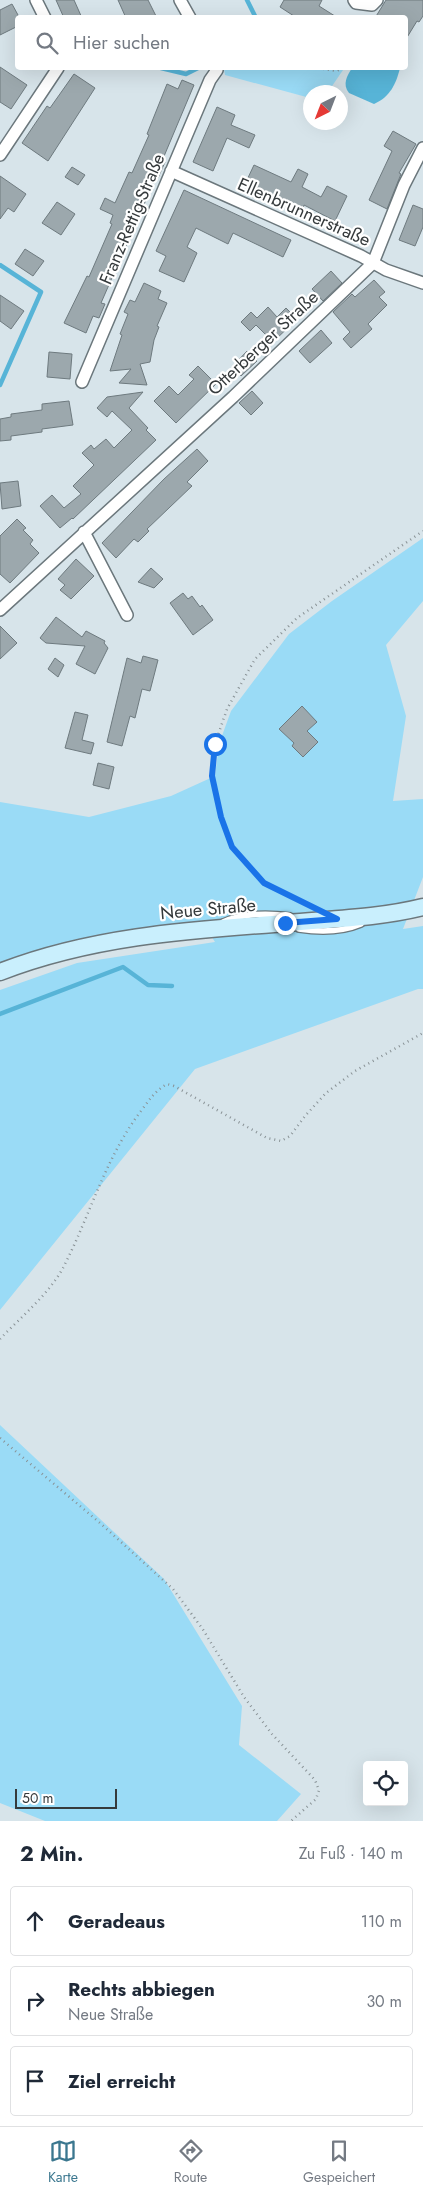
<!DOCTYPE html>
<html lang="de">
<head>
<meta charset="utf-8">
<style>
  :root { --surface:#fff; --page:#f6f6f7; --text:#1f2937; --muted:#747a83; --line:#e0e1e3; --accent:#3b778f }
  body { margin:0; font-family:Jost,sans-serif; background:var(--page); color:var(--text) }
  .controls { position:absolute; right:15px; bottom:15px; display:grid; overflow:hidden; border-radius:5px; box-shadow:0 5px 20px #0002 }
  .controls button { width:45px; height:45px; display:grid; place-items:center; padding:0; border:0; border-bottom:1px solid var(--line); background:var(--surface); color:var(--text); font:25px sans-serif }
  .compass { position:absolute; left:303px; top:85px; width:45px; height:45px; border-radius:50%; background:var(--surface); box-shadow:0 5px 20px #0002; rotate:222deg }
  .scale { position:absolute; left:15px; bottom:12px; width:102px; box-sizing:border-box; padding-left:5px; border:2px solid #353a3c; border-top:0; font-size:14px; line-height:18px; white-space:nowrap; color:#353a3c; -webkit-text-stroke:4px #fff; paint-order:stroke }
  .stop { position:absolute; width:15px; height:15px; margin:-11px; border:4px solid #1a73e8; border-radius:50%; background:#fff }
  .stop.end { background:#1a73e8; border-color:#fff; box-shadow:0 1px 5px #0008 }
  .list { margin:0; padding:0; list-style:none }
  h2 { display:flex; justify-content:space-between; align-items:center; height:65px; margin:0; padding:0 20px; font-size:21px }
  h2 small { font-size:16px; font-weight:400; color:var(--muted) }
  .list li { display:grid; grid-template-columns:32px 1fr auto; gap:15px; align-items:center; box-sizing:border-box; height:70px; margin:0 10px 10px; padding:0 10px; border:1px solid var(--line); border-radius:5px }
  .list b { display:block; font-size:19px; white-space:nowrap }
  .list p { margin:0; font-size:16px; white-space:nowrap; color:var(--muted) }
  .list em { font-size:16px; font-style:normal; color:var(--muted) }
  .icon { flex:none; width:28px; height:28px; fill:none; stroke:currentColor; stroke-width:2; stroke-linecap:round; stroke-linejoin:round }
  .map { position:relative; flex:none; width:423px; height:1821px; overflow:hidden }
  .search { position:absolute; background:var(--surface); box-shadow:0 5px 20px #0002; left:15px; right:15px; top:15px; height:55px; display:flex; align-items:center; gap:12px; box-sizing:border-box; padding:0 18px; border-radius:5px; color:var(--muted); font-size:19px }
  .sheet { height:305px; background:var(--surface) }
  nav { display:flex; justify-content:space-around; align-items:center; box-sizing:border-box; height:70px; border-top:1px solid var(--line); background:var(--surface); font-size:14px; color:var(--muted) }
  nav a { display:grid; justify-items:center; gap:2px }
  nav .on { color:var(--accent) }
  .map>svg:first-child { display:block }
  .green { fill:#9adbf6 }
  .water { fill:#57b4d7 }
  .lines { fill:none; stroke-linecap:round; stroke-linejoin:round }
  .stream { stroke:#57b4d7; stroke-width:4.5 }
  .building { fill:#9ca8ad; stroke:#6e7a7f }
  .lane-casing { stroke:#6b777c; stroke-width:8 }
  .street-casing { stroke:#6b777c; stroke-width:14 }
  .secondary-casing { stroke:#6b777c; stroke-width:19 }
  .path { stroke:#899296; stroke-width:2.5; stroke-dasharray:1 4; stroke-linecap:butt }
  .lane { stroke:#fff; stroke-width:5.5 }
  .street { stroke:#fff; stroke-width:11 }
  .secondary { stroke:#c9effd; stroke-width:16 }
  .route { stroke:#1a73e8; stroke-width:6 }
  .labels { text-anchor:middle; stroke-width:4.5; stroke-linejoin:round; paint-order:stroke }
  .street-label { font-size:18px; fill:#353a3c; stroke:#fff }
</style>
</head>
<body>
<div class="map">
<svg width="423" height="1821" viewBox="0 0 423 1821">
  <rect width="100%" height="100%" fill="#d7e4ea"/>
  <path class="green" d="M 224,68 L 339,68 L 343,70 L 328,92 L 310,92 L 310,98 L 225,75 Z
    M 423,538 L 423,601 L 386,645 L 406,716 L 393,801 L 423,799 L 423,877 L 403,929 L 423,926 L 423,989 L 418,989 L 195,1069 L 0,1310 L 0,990 L 77,963 L 215,942 L 203,923 L 0,966 L 0,802 L 89,817 L 171,796 L 215,776 L 219,744 L 231,711 L 289,634 L 332,601 Z
    M 0,1425 L 164,1579 L 242,1706 L 239,1745 L 301,1794 L 277,1821 L 45,1821 L 0,1803 Z"/>
  <path class="water" d="M 352,68 L 400,68 C 396,84 390,97 374,104 L 349,93 C 342,84 347,76 352,68 Z"/>
  <g class="lines">
    <path class="stream" d="M 247,0 L 256,18
      M 161,68 L 186,74 L 198,68
      M 0,265 L 41,292 L 0,385
      M 0,1014 L 123,967 L 148,985 L 172,986"/>
  </g>
  <path class="building" d="M 56,0 L 74,0 L 82,18 L 64,18 Z
    M 118,0 L 148,0 L 157,18 L 126,18 Z
    M 284,0 L 322,0 L 319,6 L 338,18 L 297,18 L 280,7 Z
    M 386,0 L 423,0 L 423,16 L 419,22 L 417,21 L 406,39 L 406,18 L 375,18 Z
    M 12,4 L 18,15 L 18,26 L 0,35 L 0,10 Z
    M 0,67 L 27,85 L 11,109 L 0,102 Z
    M 74,74 L 95,88 L 48,161 L 22,143 L 47,106 L 50,108 Z
    M 182,80 L 194,85 L 162,161 L 165,162 L 158,178 L 156,177 L 101,303 L 105,304 L 99,318 L 93,316 L 86,333 L 64,323 L 87,276 L 89,277 L 112,224 L 110,223 L 113,215 L 100,209 L 105,198 L 115,203 L 129,172 L 132,173 L 149,135 L 147,134 L 167,84 L 178,89 Z
    M 217,107 L 235,115 L 231,125 L 255,135 L 249,148 L 227,138 L 213,171 L 193,162 Z
    M 393,131 L 416,144 L 399,173 L 401,174 L 387,209 L 369,200 L 392,151 L 384,146 Z
    M 254,165 L 291,182 L 298,169 L 308,174 L 302,187 L 321,197 L 327,186 L 347,196 L 335,221 L 304,205 L 303,209 L 246,182 Z
    M 72,167 L 85,175 L 78,185 L 65,177 Z
    M 0,176 L 26,194 L 14,212 L 8,208 L 0,219 Z
    M 184,190 L 291,240 L 283,257 L 233,233 L 228,244 L 196,228 L 187,247 L 197,253 L 184,282 L 159,271 L 166,256 L 156,251 Z
    M 57,202 L 75,214 L 61,235 L 42,223 Z
    M 413,205 L 423,209 L 423,227 L 415,246 L 399,240 Z
    M 25,249 L 44,261 L 33,276 L 15,264 Z
    M 331,271 L 342,283 L 323,301 L 312,289 Z
    M 374,280 L 385,292 L 379,297 L 387,305 L 368,324 L 372,329 L 351,348 L 343,339 L 350,332 L 333,312 L 352,294 L 355,297 Z
    M 144,283 L 161,291 L 158,299 L 167,303 L 157,326 L 159,327 L 154,340 L 150,362 L 140,364 L 147,385 L 119,383 L 131,369 L 110,371 L 122,335 L 120,334 L 128,314 L 124,312 L 130,300 L 135,302 Z
    M 0,295 L 24,311 L 11,329 L 0,321 Z
    M 268,307 L 277,317 L 286,308 L 297,319 L 273,342 L 256,325 L 250,331 L 241,322 L 251,312 L 257,318 Z
    M 321,330 L 332,343 L 310,363 L 299,351 Z
    M 247,351 L 257,361 L 241,376 L 232,367 Z
    M 49,352 L 72,354 L 70,379 L 47,377 Z
    M 198,366 L 216,384 L 176,423 L 154,401 L 169,386 L 178,395 L 194,379 L 189,375 Z
    M 252,391 L 263,403 L 251,415 L 239,403 Z
    M 143,392 L 129,408 L 148,428 L 146,430 L 156,440 L 73,519 L 72,518 L 60,528 L 40,506 L 52,495 L 64,508 L 81,494 L 73,486 L 94,465 L 82,453 L 91,445 L 94,449 L 106,439 L 114,448 L 132,430 L 112,411 L 107,417 L 97,408 L 107,397 Z
    M 69,401 L 73,425 L 42,429 L 42,432 L 11,436 L 11,440 L 0,441 L 0,419 L 11,417 L 11,414 L 42,410 L 42,404 Z
    M 197,449 L 208,461 L 187,482 L 192,486 L 147,529 L 149,531 L 138,542 L 134,539 L 116,558 L 102,543 L 164,479 Z
    M 18,481 L 21,506 L 2,509 L 0,483 Z
    M 17,519 L 26,528 L 23,530 L 33,540 L 30,544 L 39,553 L 10,583 L 0,574 L 0,536 Z
    M 76,559 L 94,576 L 71,599 L 60,590 L 65,585 L 58,579 Z
    M 151,568 L 163,579 L 154,588 L 138,582 Z
    M 183,593 L 188,599 L 192,596 L 200,607 L 202,605 L 213,620 L 193,635 L 170,603 Z
    M 56,617 L 82,637 L 86,631 L 105,641 L 104,643 L 108,648 L 95,674 L 76,664 L 85,646 L 46,643 L 40,638 Z
    M 0,626 L 17,643 L 0,659 Z
    M 143,656 L 158,660 L 150,691 L 142,689 L 135,718 L 130,716 L 122,746 L 107,742 L 127,658 L 141,663 Z
    M 55,658 L 64,665 L 58,677 L 48,669 Z
    M 302,706 L 317,722 L 307,731 L 318,742 L 303,757 L 292,746 L 294,743 L 279,729 Z
    M 75,712 L 88,715 L 82,740 L 94,743 L 91,754 L 65,748 Z
    M 98,763 L 114,767 L 109,789 L 93,785 Z"/>
  <g class="lines">
    <g class="lane-casing">
      <path id="lane" d="M 223,922 C 242,913 269,913 290,916
        M 299,929 C 318,932 342,932 361,924"/>
    </g>
    <g class="street-casing">
      <path id="street" d="M 36,0 L 45,18
        M 180,0 L 190,18
        M 354,0 L 356,3 L 372,5 L 377,0
        M 0,155 L 58,68
        M 171,171 L 361,256 L 386,270 L 423,283
        M 82,382 L 210,80 L 217,70 L 216,68
        M 84,532 L 127,615
        M 0,610 L 233,397 L 373,263 L 404,185 L 423,148"/>
    </g>
    <g class="secondary-casing">
      <path id="secondary" d="M 0,972 C 92,936 190,930 287,923 C 332,919 379,918 423,907"/>
    </g>
    <path class="path" d="M 318,68 L 337,71 L 341,68
      M 309,905 L 264,883 L 232,847 L 221,817 L 212,776 L 215,744 L 227,709 L 255,659 L 297,618 L 423,531
      M 0,1339 C 21,1317 48,1295 63,1268 C 90,1216 105,1158 141,1111 C 149,1100 155,1091 167,1084 L 174,1086 L 267,1138 L 281,1141 L 290,1136 L 305,1116 L 326,1093 L 355,1071 L 423,1033
      M 0,1438 L 100,1523 L 173,1589 L 202,1628 L 244,1697 L 272,1734 L 315,1780 L 319,1790 L 316,1799 L 291,1821"/>
    <use href="#lane" class="lane"/>
    <use href="#street" class="street"/>
    <use href="#secondary" class="secondary"/>
  </g>
  <g class="lines">
    <path class="route" d="M 215,744 L 212,776 L 221,817 L 232,847 L 264,883 L 337,919 L 285,923"/>
  </g>
  <g class="labels">
    <g class="street-label">
      <text transform="translate(304 212) rotate(24)" y="6">Ellenbrunnerstraße</text>
      <text transform="translate(132 219) rotate(-67)" y="6">Franz-Rettig-Straße</text>
      <text transform="translate(263 343) rotate(-43)" y="6">Otterberger Straße</text>
      <text transform="translate(208 909) rotate(-5)" y="6">Neue Straße</text>
    </g>
  </g>
</svg>
<div class="controls">
<button><svg class="icon" aria-label="locate" viewBox="0 0 24 24"><circle cx="12" cy="12" r="6"/><path d="M12 2v4M12 18v4M2 12h4M18 12h4"/></svg></button>
</div>
<svg class="compass" viewBox="-18 -18 36 36"><path d="M0-13l5 13h-10z" fill="#e53935"/><path d="M0 13l5-13h-10z" fill="#747a83"/></svg>
<div class="scale">50 m</div>
<div class="stop" style="left:215px;top:744px"></div>
<div class="stop end" style="left:285px;top:923px"></div>
<div class="search"><svg class="icon" aria-label="search" viewBox="0 0 24 24"><circle cx="10" cy="10" r="6"/><path d="M15 15l6 6"/></svg>Hier suchen</div>
</div>
<section class="sheet">
<h2>2 Min.<small>Zu Fuß · 140 m</small></h2>
<ul class="list">
<li><svg class="icon" aria-label="ahead" viewBox="0 0 24 24"><path d="M12 20V5M6 11l6-6 6 6"/></svg><div><b>Geradeaus</b></div><em>110 m</em></li>
<li><svg class="icon" aria-label="right" viewBox="0 0 24 24"><path d="M7 20v-9h11M14 6l5 5-5 5"/></svg><div><b>Rechts abbiegen</b><p>Neue Straße</p></div><em>30 m</em></li>
<li><svg class="icon" aria-label="arrive" viewBox="0 0 24 24"><path d="M6 21V4h12l-3 4 3 4H6"/></svg><div><b>Ziel erreicht</b></div></li>
</ul>
</section>
<nav>
<a class="on"><svg class="icon" aria-label="map" viewBox="0 0 24 24"><path d="M3 6l6-2 6 2 6-2v14l-6 2-6-2-6 2zM9 4v14M15 6v14"/></svg>Karte</a>
<a><svg class="icon" aria-label="directions" viewBox="0 0 24 24"><path d="M12 3l9 9-9 9-9-9zM9 14v-3h6M13 9l2 2-2 2"/></svg>Route</a>
<a><svg class="icon" aria-label="saved" viewBox="0 0 24 24"><path d="M7 4h10v16l-5-4-5 4z"/></svg>Gespeichert</a>
</nav>
</body>
</html>
